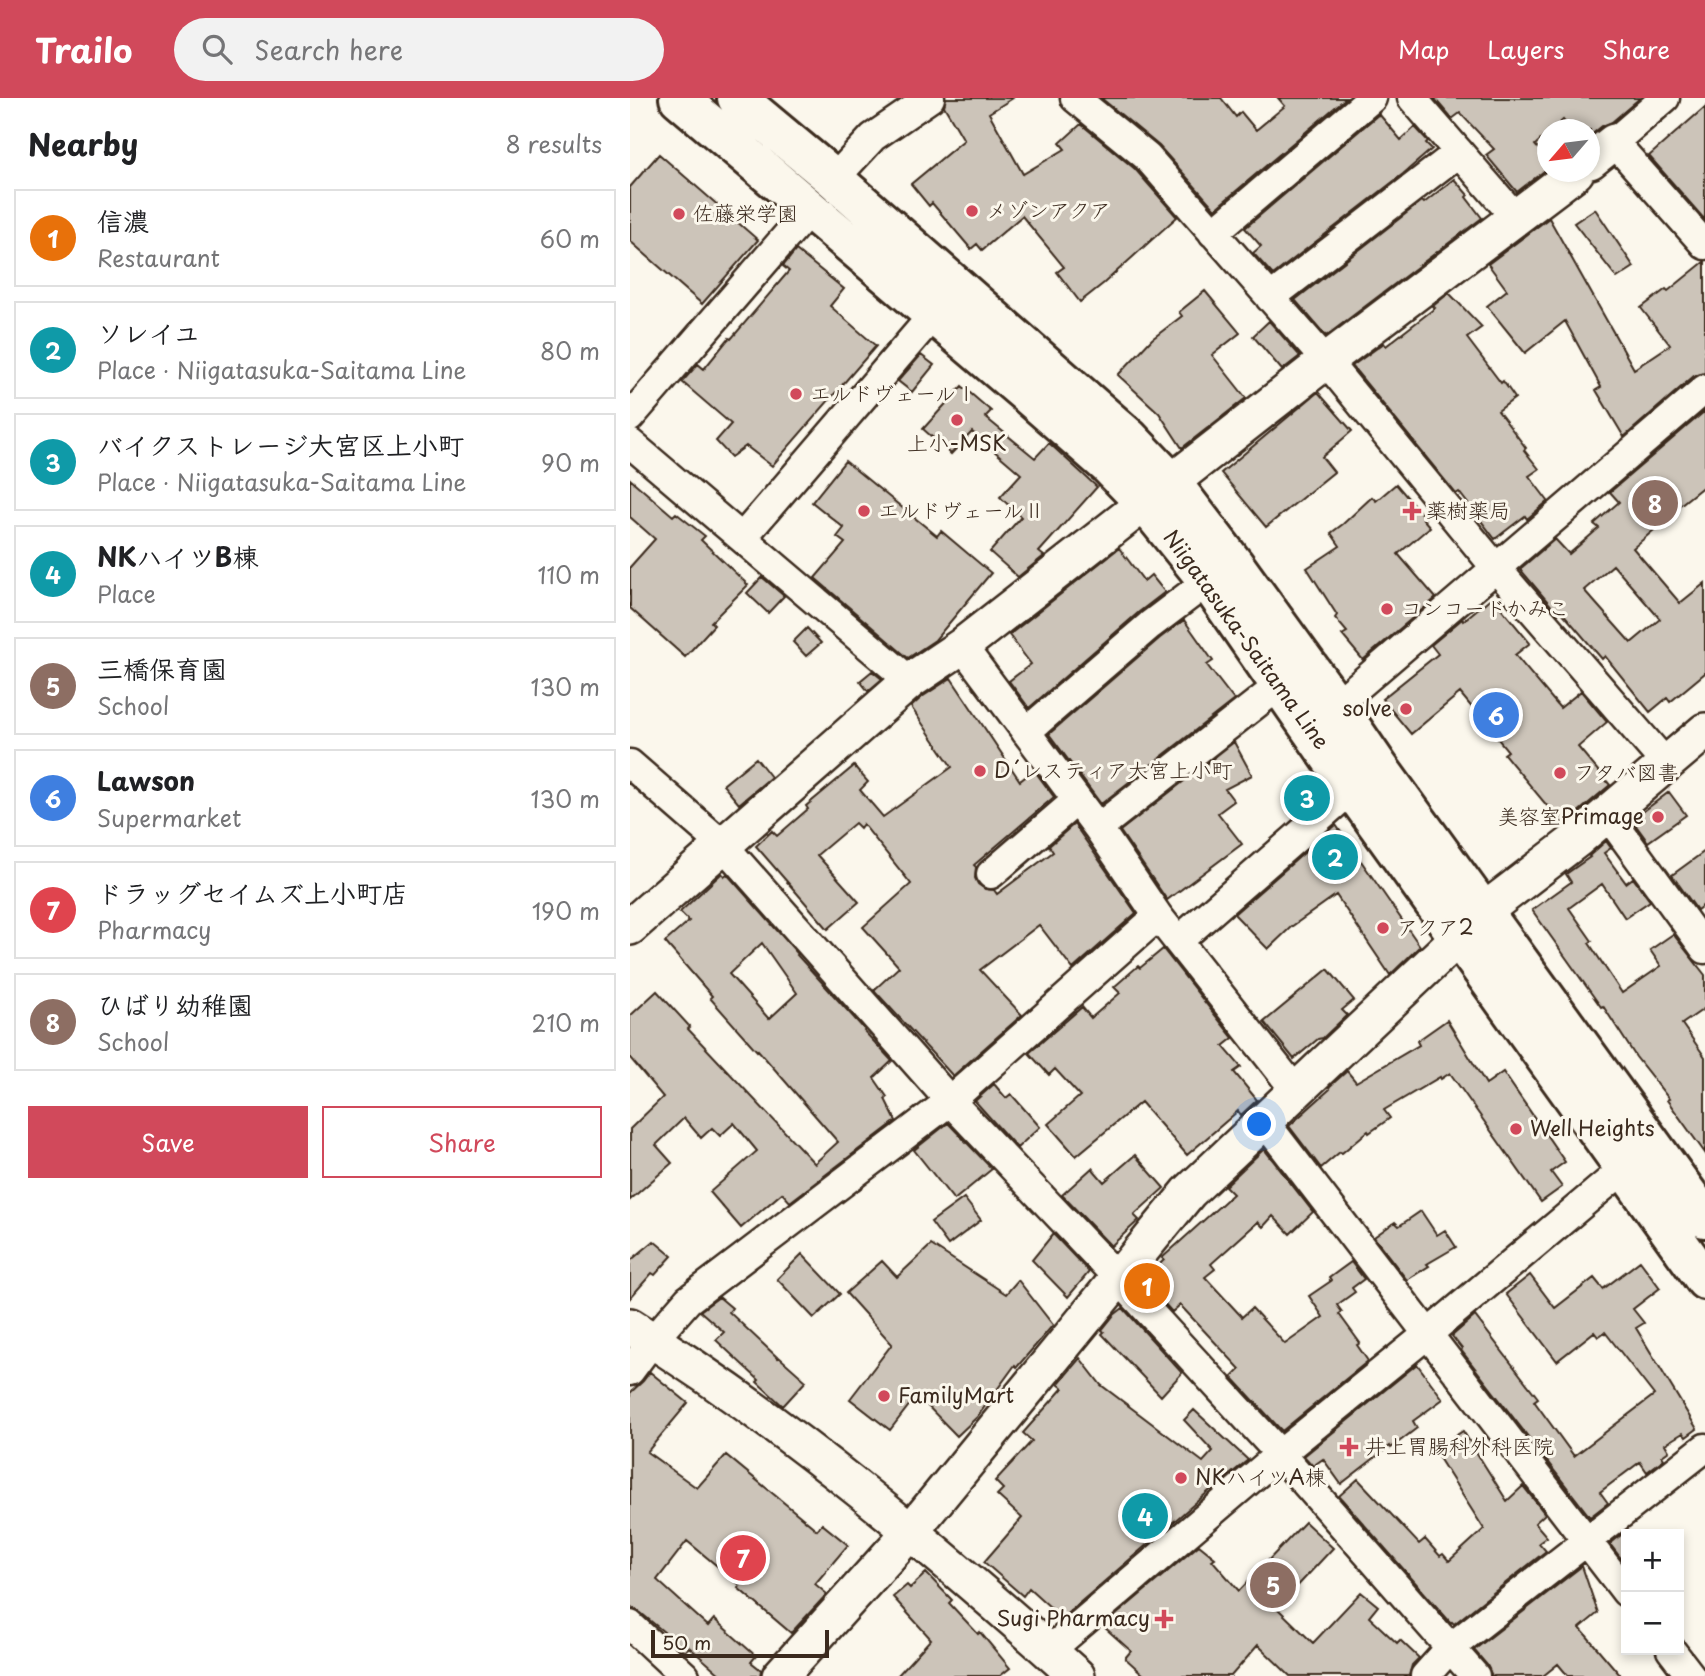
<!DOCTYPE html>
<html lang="en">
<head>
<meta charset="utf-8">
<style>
  :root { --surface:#fff; --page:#f2f2f2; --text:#202124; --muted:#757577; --line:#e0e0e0; --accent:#d1495b }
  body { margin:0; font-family:"Playpen Sans","Klee One",sans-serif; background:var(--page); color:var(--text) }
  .controls { position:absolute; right:21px; bottom:21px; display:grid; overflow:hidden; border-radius:0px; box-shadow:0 4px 10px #0003 }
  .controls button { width:63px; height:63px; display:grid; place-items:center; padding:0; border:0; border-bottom:2px solid var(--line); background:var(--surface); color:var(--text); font:35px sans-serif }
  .compass { position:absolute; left:907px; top:21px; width:63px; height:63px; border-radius:50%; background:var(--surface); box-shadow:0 4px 10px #0003; rotate:242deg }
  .scale { position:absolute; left:21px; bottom:18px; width:178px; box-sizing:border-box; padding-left:7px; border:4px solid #3b2a1e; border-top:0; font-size:19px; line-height:24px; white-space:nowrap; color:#3b2a1e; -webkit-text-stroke:5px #fbf7ec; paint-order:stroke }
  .you { position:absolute; left:630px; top:1027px; width:24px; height:24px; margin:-18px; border:5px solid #fff; border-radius:50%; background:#1a73e8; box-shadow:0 0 0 10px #1a73e833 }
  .badge { display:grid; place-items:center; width:46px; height:46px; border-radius:50%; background:var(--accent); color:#fff; font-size:23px; font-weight:700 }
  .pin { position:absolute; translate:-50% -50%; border:4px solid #fff; box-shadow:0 2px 7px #0006 }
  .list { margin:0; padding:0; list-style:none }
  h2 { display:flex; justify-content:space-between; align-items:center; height:91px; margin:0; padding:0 28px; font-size:30px }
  h2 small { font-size:23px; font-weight:400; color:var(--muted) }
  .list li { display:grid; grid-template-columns:46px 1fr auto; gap:21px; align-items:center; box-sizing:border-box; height:98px; margin:0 14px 14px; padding:0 14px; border:2px solid var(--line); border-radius:0px }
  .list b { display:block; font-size:26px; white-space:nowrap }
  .list p { margin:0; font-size:23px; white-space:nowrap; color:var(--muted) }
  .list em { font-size:23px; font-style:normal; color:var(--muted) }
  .actions { display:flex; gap:14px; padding:21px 28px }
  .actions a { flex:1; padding:16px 0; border:2px solid var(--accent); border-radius:0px; text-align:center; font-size:24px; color:var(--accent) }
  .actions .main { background:var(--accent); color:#fff }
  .icon { flex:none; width:38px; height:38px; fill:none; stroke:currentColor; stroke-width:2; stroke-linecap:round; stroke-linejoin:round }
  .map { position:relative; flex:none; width:1075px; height:1578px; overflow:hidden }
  header { display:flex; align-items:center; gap:42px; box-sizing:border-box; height:98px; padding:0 35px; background:var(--accent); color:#fff }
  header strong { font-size:33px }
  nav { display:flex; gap:38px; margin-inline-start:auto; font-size:24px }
  .search { width:490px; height:63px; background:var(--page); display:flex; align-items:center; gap:18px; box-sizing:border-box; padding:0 24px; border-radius:38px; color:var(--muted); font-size:26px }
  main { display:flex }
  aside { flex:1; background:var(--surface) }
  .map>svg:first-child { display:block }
  .building { fill:#ccc4b9; stroke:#3b2a1e; stroke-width:2; fill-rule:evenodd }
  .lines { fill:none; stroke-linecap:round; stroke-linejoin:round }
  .minor-casing { stroke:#3b2a1e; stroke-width:33 }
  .tertiary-casing { stroke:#3b2a1e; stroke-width:40 }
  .secondary-casing { stroke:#3b2a1e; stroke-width:44 }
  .minor { stroke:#fbf7ec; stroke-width:28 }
  .tertiary { stroke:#fbf7ec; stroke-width:35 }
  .secondary { stroke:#fbf7ec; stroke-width:38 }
  .poi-dot { fill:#d1495b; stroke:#fbf7ec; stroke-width:2.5 }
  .labels { text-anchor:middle; stroke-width:6; stroke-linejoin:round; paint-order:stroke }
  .poi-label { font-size:21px; fill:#3b2a1e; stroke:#fbf7ec; text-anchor:start }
  .street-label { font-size:21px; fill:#3b2a1e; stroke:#fbf7ec }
</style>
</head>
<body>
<header>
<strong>Trailo</strong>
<div class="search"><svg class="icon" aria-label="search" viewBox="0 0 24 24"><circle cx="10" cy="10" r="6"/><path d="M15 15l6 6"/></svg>Search here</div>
<nav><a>Map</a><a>Layers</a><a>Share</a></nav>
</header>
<main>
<aside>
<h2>Nearby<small>8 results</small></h2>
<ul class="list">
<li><span class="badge" style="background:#e8710a">1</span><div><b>信濃</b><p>Restaurant</p></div><em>60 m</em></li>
<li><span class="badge" style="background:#0f9aa8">2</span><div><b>ソレイユ</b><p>Place · Niigatasuka-Saitama Line</p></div><em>80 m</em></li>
<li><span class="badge" style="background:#0f9aa8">3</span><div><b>バイクストレージ大宮区上小町</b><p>Place · Niigatasuka-Saitama Line</p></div><em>90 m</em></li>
<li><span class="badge" style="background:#0f9aa8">4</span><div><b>NKハイツB棟</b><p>Place</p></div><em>110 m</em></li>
<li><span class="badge" style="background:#8d6e63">5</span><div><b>三橋保育園</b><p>School</p></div><em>130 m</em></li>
<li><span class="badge" style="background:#3f7fe0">6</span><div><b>Lawson</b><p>Supermarket</p></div><em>130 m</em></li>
<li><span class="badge" style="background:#e0444e">7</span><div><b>ドラッグセイムズ上小町店</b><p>Pharmacy</p></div><em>190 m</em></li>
<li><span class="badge" style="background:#8d6e63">8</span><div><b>ひばり幼稚園</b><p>School</p></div><em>210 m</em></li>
</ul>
<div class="actions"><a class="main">Save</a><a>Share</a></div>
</aside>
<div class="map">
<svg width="1075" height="1578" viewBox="0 0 1075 1578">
  <rect width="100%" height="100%" fill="#fbf7ec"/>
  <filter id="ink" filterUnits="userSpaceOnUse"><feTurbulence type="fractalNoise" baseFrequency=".0143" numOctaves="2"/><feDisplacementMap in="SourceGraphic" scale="14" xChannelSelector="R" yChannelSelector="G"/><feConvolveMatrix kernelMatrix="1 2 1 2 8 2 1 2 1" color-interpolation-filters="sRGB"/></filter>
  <g filter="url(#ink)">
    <path class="building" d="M 316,0 L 383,0 L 359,15 L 393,76 L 435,51 L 430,45 L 451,26 L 505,71 L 547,119 L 474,185 L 450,204 L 427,174 L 434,169 L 392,118 L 352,152 L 347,146 L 341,151 L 302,105 L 299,108 L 281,86 L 334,42 L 314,8 Z
      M 471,0 L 591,0 L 606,19 L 611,14 L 626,32 L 655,8 L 648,0 L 716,0 L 585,111 L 529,48 Z
      M 804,0 L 1010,0 L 982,24 L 972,28 L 960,38 L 960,32 L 941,32 L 933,22 L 922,32 L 918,32 L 918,35 L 905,47 L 918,62 L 918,70 L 887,94 L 856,57 L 864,51 L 830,15 L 822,21 Z
      M 1075,9 L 1075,122 L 1019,58 Z
      M 749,16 L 771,42 L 785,29 L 798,43 L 796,45 L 802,51 L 773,76 L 643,177 L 623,155 L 631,148 L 615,130 Z
      M 29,56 L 128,142 L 72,206 L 0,143 L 0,89 Z
      M 824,81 L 838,97 L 836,99 L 852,120 L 696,238 L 665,202 L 792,103 L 794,105 Z
      M 965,111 L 1004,169 L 987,180 L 944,125 Z
      M 919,120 L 1004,271 L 1040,247 L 1011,210 L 1036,191 L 1038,193 L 1075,163 L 1075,275 L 1064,278 L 994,339 L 966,292 L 971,289 L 935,223 L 895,255 L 857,208 L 877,192 L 858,166 Z
      M 166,152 L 214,191 L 200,208 L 246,248 L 142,368 L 116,348 L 101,359 L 86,343 L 101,326 L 52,284 L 68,266 L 74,271 L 99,240 L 101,241 L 159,173 L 153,168 Z
      M 575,193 L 610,235 L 582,257 L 616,300 L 552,350 L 529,315 L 488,277 L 522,241 L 552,218 L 549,214 Z
      M 819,195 L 852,229 L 837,240 L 871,285 L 873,283 L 885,300 L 868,313 L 896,350 L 894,352 L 909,371 L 899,378 L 918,403 L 897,421 L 895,418 L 865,441 L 829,394 L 826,396 L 722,268 L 754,245 L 756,248 L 805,210 L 803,208 Z
      M 639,223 L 670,258 L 652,272 L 623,238 Z
      M 291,257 L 304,267 L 282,294 L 268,283 Z
      M 332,288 L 361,313 L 355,319 L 405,360 L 419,345 L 467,389 L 409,454 L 414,458 L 388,479 L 360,454 L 391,419 L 370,399 L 391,376 L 342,334 L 321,356 L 293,331 Z
      M 688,294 L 722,333 L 692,359 L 704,374 L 636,429 L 591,375 Z
      M 1075,313 L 1075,387 L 1045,411 L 1046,413 L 1003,450 L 1050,505 L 1075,485 L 1075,575 L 1040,604 L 1037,600 L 1020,614 L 975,558 L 972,561 L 931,513 L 928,516 L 890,471 L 925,441 L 939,456 L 969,430 L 964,426 L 989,404 L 980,394 ZM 983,467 L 1030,521 L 1001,545 L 954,492 Z
      M 215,363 L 307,438 L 311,433 L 361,475 L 305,542 L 278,560 L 185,480 L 215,445 L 207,439 L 214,430 L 182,404 Z
      M 0,381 L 43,418 L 46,415 L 75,438 L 71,442 L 118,487 L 81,524 L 84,527 L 55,559 L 0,510 L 0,469 L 25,441 L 0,419 Z
      M 766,386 L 795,420 L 793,421 L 800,429 L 768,456 L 806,500 L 733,562 L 712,537 L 717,534 L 705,520 L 707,517 L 677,470 L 710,448 L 701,435 L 713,426 L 742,399 L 746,403 Z
      M 489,450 L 514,483 L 521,477 L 535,494 L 509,514 L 399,610 L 379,583 L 401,566 L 379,537 Z
      M 132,479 L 154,498 L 138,515 L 117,495 Z
      M 862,499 L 900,545 L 885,557 L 930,610 L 951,593 L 977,624 L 948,649 L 980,687 L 933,727 L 874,656 L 878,653 L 830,595 L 781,636 L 752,601 L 808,556 L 801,547 L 832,521 L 833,523 Z
      M 554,522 L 583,563 L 577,567 L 604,602 L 471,706 L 419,636 L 530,540 Z
      M 177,530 L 191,545 L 176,558 L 163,544 Z
      M 242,573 L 252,581 L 238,593 L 230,583 Z
      M 321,580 L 390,683 L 404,672 L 424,699 L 344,767 L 346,769 L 345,780 L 348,786 L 355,791 L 364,792 L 367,796 L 423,754 L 419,748 L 444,726 L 506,815 L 443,871 L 409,827 L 350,872 L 392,917 L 323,978 L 244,892 L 269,869 L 233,829 L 281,786 L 233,726 L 230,730 L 225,725 L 187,757 L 229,804 L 198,831 L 126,748 L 142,733 L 147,738 L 178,711 L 176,708 L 224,668 L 238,684 L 230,692 L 253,719 L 322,669 L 281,609 L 292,599 Z
      M 604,644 L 622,677 L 595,691 L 604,703 L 588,715 L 612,746 L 537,802 L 490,733 Z
      M 126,660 L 141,679 L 109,706 L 93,687 Z
      M 1039,694 L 1056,717 L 1018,744 L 1002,722 Z
      M 706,727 L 790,848 L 760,877 L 706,797 L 661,829 L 638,851 L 604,816 Z
      M 976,743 L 981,750 L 974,755 L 996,785 L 1003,780 L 1020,803 L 995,820 L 972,786 L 939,810 L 962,843 L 959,845 L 992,895 L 1031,868 L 1020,852 L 1043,836 L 1075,877 L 1075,910 L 1052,926 L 1075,959 L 1075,1055 L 1037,1002 L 1039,1001 L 1006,959 L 973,908 L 971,909 L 902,812 L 941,784 L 936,776 L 960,759 L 959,758 Z
      M 1075,753 L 1075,806 L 1067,812 L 1042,777 Z
      M 92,775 L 94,778 L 97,776 L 168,856 L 167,857 L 235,932 L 234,933 L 262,963 L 244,980 L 257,999 L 255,1001 L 266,1023 L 160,1104 L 152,1095 L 111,1130 L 80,1094 L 127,1053 L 104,1025 L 90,1038 L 82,1030 L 71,1040 L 54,1020 L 26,1047 L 42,1065 L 0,1102 L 0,1031 L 33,999 L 0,960 L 0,918 L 27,893 L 60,929 L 58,931 L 186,1067 L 185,1065 L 208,1044 L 128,952 L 127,953 L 80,900 L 82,898 L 35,844 L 59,823 L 50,814 ZM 132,845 L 167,895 L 139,921 L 99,876 Z
      M 533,851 L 603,940 L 593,948 L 611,969 L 604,974 L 627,1002 L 611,1017 L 608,1013 L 557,1057 L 511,1004 L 446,1058 L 418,1026 L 450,998 L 425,971 L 419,977 L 399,955 L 452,909 L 461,920 L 490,895 L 484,889 L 508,868 L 510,870 Z
      M 698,871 L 724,902 L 712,912 L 717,917 L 693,940 L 688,941 L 664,961 L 634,924 Z
      M 817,922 L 856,986 L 873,974 L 935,1064 L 921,1074 L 932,1089 L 911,1104 L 820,975 L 811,981 L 810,979 L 754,1012 L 760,1020 L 739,1035 L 738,1033 L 712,1055 L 710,1054 L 691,1070 L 659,1028 L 700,991 L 699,989 L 717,973 L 726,984 L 789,947 L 787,943 Z
      M 364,986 L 376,1000 L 381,996 L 410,1029 L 387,1050 L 345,1003 Z
      M 318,1025 L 362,1071 L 324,1102 L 284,1052 Z
      M 634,1051 L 683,1114 L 660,1136 L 643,1118 L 633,1129 L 628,1124 L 581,1166 L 585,1171 L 575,1179 L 612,1219 L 622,1210 L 655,1246 L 693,1219 L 679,1198 L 701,1183 L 699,1180 L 721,1164 L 734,1181 L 722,1190 L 725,1194 L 707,1207 L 712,1214 L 709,1216 L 730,1245 L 727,1247 L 738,1263 L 652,1333 L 602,1279 L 610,1271 L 550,1207 L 542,1214 L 513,1182 L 534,1162 L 532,1160 L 603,1096 L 595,1088 Z
      M 505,1057 L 534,1090 L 504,1117 L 509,1122 L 481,1148 L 432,1097 L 462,1070 L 474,1084 Z
      M 334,1100 L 351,1122 L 318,1147 L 301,1124 Z
      M 791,1113 L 807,1137 L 815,1132 L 826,1149 L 797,1166 L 799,1168 L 777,1182 L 744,1139 L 765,1124 L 769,1128 Z
      M 423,1136 L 459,1174 L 438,1199 L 402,1162 Z
      M 24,1143 L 42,1158 L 25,1177 L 22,1175 L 0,1200 L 0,1163 Z
      M 301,1147 L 376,1196 L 388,1182 L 423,1227 L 387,1269 L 385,1267 L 347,1319 L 327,1338 L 287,1297 L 260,1332 L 220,1301 L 262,1246 L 216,1195 L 252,1163 L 267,1179 Z
      M 172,1156 L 210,1196 L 184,1220 L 147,1181 Z
      M 1010,1163 L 1030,1190 L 1003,1211 L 1014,1225 L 1006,1230 L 1067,1331 L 1056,1339 L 1053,1335 L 1035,1346 L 1039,1353 L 1032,1358 L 1034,1361 L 1017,1374 L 1010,1364 L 970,1394 L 978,1405 L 960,1419 L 831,1252 L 832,1251 L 822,1238 L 845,1218 L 908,1300 L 904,1303 L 944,1358 L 1024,1297 L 975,1234 L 968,1239 L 964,1234 L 927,1263 L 876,1196 L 900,1177 L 925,1210 L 964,1180 L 973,1191 Z
      M 89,1199 L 102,1210 L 99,1214 L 148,1260 L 149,1259 L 176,1283 L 153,1308 L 127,1284 L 129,1282 L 86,1242 L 94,1234 L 70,1213 Z
      M 493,1210 L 552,1275 L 531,1298 L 472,1236 L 474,1234 L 472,1232 L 484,1217 Z
      M 450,1260 L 471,1287 L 573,1364 L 583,1353 L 554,1322 L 564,1312 L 618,1362 L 592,1383 L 592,1382 L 432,1520 L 399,1490 L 393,1498 L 354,1464 L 392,1420 L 367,1397 L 373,1391 L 365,1383 L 402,1343 L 393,1335 L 433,1290 L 428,1286 Z
      M 787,1266 L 813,1301 L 783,1323 L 787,1330 L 761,1350 L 760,1348 L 711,1386 L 693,1361 L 683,1368 L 674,1358 Z
      M 20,1274 L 58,1305 L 17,1354 L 67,1390 L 96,1357 L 187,1432 L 192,1426 L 218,1447 L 185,1486 L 197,1496 L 161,1535 L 108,1490 L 110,1487 L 57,1443 L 27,1482 L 78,1528 L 84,1521 L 126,1558 L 121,1564 L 131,1572 L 130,1578 L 92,1578 L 59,1549 L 54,1554 L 39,1540 L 40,1539 L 11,1515 L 0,1508 L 0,1295 L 13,1283 Z
      M 833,1333 L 877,1403 L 893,1388 L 915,1416 L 905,1425 L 917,1439 L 909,1445 L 916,1453 L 824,1526 L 822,1524 L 821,1525 L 709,1398 L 728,1381 L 789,1446 L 795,1441 L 810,1458 L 813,1456 L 819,1463 L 854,1431 L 804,1352 Z
      M 675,1424 L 703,1450 L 647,1510 L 683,1545 L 731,1494 L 748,1508 L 739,1519 L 767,1545 L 770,1542 L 789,1560 L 782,1567 L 779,1578 L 660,1578 L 628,1547 L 601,1578 L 515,1578 L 495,1560 L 501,1553 L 473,1528 L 569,1447 L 585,1460 L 582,1462 L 609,1493 Z
      M 996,1433 L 996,1467 L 980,1446 Z
      M 952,1468 L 968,1515 L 950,1530 L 991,1578 L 938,1578 L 928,1566 L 913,1578 L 862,1578 L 857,1567 L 844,1552 Z
      M 296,1475 L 322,1502 L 319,1505 L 348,1536 L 350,1534 L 380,1570 L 370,1578 L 267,1578 L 301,1541 L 263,1499 L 277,1487 L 280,1490 Z"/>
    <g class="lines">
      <g class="minor-casing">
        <path id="minor" d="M 445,0 L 517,59 L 696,263 L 866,470 L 1036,666
          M 782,0 L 886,120
          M 1035,0 L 984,44 L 1075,147
          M 204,81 L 243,39 L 300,0
          M 583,135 L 742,0
          M 640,200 L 829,54
          M 0,319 L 180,111
          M 0,345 L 280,583
          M 112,440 L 304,216
          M 332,548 L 468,730 L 528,818 L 666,993
          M 706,607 L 1075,291
          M 396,634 L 520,527 L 578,483
          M 0,666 L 93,747 L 320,1003 L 488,1180 L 650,1356 L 845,1578
          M 977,716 L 1075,851
          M 468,730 L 650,587
          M 361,776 L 447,702
          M 548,843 L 722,691
          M 634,1023 L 996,1494
          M 0,1273 L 23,1242 L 58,1202 L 320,1003 L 528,818
          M 0,1527 L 55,1578
          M 1041,1552 L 1061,1578
          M 419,1553 L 650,1356 L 799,1235 L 995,1070
          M 795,1578 L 820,1550 L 1075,1350"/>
      </g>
      <g class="tertiary-casing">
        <path id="tertiary" d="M 960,63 L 984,44
          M 0,829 L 280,583 L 332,548 L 696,263 L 946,74
          M 0,1228 C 161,1328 306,1452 447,1578
          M 150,1578 L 281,1433 L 559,1094 L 829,839 L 854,813 L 949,740 L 1075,633"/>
      </g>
      <g class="secondary-casing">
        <path id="secondary" d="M 49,0 L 397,296 L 478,367 L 515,405 L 578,483 L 722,691 L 1075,1182
          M 107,0 L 204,81 L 498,339 L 541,384 L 603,465 L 706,607 L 749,670 L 1075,1120"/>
      </g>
      <use href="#minor" class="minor"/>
      <use href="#tertiary" class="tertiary"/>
      <use href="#secondary" class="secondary"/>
    </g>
  </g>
  <g class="poi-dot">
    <circle cx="342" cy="113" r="7"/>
    <circle cx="49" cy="116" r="7"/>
    <circle cx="166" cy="296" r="7"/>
    <circle cx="327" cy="322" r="7"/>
    <circle cx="234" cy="413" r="7"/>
    <path d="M778.5 402.5h7v7h7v7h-7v7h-7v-7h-7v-7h7z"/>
    <circle cx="757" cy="511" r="7"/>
    <circle cx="776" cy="611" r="7"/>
    <circle cx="350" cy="673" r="7"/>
    <circle cx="930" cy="675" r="7"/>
    <circle cx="1028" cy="719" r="7"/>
    <circle cx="753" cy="830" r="7"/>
    <circle cx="886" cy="1031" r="7"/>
    <circle cx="254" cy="1298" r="7"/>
    <path d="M715.5 1338.5h7v7h7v7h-7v7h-7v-7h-7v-7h7z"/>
    <circle cx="551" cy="1380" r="7"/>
    <path d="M530.5 1510.5h7v7h7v7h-7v7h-7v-7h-7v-7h7z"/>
  </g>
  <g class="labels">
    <g class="poi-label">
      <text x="356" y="120">メゾンアクア</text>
      <text x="63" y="123">佐藤栄学園</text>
      <text x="180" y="303">エルドヴェールⅠ</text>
      <text x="327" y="353" text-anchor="middle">上小-MSK</text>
      <text x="248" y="420">エルドヴェールⅡ</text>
      <text x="796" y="420">薬樹薬局</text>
      <text x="771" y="518">コンコードかみこ</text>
      <text x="762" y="618" text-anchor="end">solve</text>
      <text x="364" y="680">D´レスティア大宮上小町</text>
      <text x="944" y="682">フタバ図書</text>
      <text x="1014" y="726" text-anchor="end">美容室Primage</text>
      <text x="767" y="837">アクア2</text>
      <text x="900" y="1038">Well Heights</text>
      <text x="268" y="1305">FamilyMart</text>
      <text x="735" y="1356">井上胃腸科外科医院</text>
      <text x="565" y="1387">NKハイツA棟</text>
      <text x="520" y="1528" text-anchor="end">Sugi Pharmacy</text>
    </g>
    <g class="street-label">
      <text transform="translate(616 542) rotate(54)" y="7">Niigatasuka-Saitama Line</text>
    </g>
  </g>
</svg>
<div class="controls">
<button>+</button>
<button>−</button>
</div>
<svg class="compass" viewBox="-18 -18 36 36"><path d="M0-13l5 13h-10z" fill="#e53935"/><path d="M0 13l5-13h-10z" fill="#757577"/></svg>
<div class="scale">50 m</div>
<div class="you"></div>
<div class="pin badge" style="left:517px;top:1188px;background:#e8710a">1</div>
<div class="pin badge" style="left:705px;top:759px;background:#0f9aa8">2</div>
<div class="pin badge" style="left:677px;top:700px;background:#0f9aa8">3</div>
<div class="pin badge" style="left:515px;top:1418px;background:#0f9aa8">4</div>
<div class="pin badge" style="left:643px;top:1487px;background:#8d6e63">5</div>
<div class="pin badge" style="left:866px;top:617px;background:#3f7fe0">6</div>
<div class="pin badge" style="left:113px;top:1460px;background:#e0444e">7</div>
<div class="pin badge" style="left:1025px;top:405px;background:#8d6e63">8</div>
</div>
</main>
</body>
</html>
